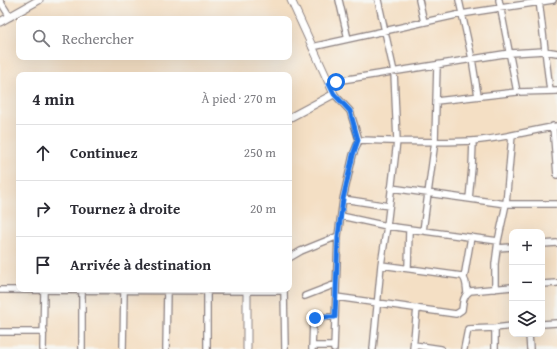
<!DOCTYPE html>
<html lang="fr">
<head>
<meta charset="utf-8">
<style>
  :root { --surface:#fff; --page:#f2f2f3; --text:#2b2b33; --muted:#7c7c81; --line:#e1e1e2 }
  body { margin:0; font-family:"Gentium Book Plus",serif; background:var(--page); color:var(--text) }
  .controls { position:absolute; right:12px; bottom:12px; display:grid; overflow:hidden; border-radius:8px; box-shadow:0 4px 16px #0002 }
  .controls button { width:36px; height:36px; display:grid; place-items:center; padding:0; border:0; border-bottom:1px solid var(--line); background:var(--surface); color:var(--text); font:20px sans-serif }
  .stop { position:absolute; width:12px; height:12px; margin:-9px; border:3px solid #1a73e8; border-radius:50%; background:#fff }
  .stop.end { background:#1a73e8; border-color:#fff; box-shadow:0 1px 4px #0008 }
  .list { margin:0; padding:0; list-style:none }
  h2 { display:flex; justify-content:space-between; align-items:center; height:52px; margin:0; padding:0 16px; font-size:17px }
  h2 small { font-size:13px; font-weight:400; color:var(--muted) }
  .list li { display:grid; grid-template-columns:26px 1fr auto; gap:12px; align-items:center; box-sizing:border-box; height:56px; padding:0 16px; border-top:1px solid var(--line) }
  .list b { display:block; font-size:15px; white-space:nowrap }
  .list em { font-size:13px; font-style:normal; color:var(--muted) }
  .icon { flex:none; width:22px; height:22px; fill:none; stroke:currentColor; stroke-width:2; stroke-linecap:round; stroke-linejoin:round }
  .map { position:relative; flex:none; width:557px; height:349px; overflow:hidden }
  .search { position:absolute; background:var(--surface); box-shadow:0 4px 16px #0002; left:16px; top:16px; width:276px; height:44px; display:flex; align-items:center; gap:10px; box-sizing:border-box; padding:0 14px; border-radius:8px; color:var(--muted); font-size:15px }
  .panel { position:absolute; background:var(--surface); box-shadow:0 4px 16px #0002; left:16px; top:72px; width:276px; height:220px; border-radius:8px }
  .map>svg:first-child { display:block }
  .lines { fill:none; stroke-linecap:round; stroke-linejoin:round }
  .minor-casing { stroke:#8b8080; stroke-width:8 }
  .tertiary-casing { stroke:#8b8080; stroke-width:9 }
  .minor { stroke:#fff; stroke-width:5.5 }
  .tertiary { stroke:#fff; stroke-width:7 }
  .route { stroke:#1a73e8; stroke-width:5 }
</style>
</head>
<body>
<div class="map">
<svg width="557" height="349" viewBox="0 0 557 349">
  <rect width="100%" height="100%" fill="#f6f6f2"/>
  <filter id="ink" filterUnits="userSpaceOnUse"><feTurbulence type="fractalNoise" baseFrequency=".025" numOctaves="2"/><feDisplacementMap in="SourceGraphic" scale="8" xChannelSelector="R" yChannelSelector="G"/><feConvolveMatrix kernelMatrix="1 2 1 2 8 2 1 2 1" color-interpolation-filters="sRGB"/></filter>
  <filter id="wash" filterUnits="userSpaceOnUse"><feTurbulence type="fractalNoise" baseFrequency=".012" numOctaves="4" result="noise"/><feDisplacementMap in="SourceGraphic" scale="16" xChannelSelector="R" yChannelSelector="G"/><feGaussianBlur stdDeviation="0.9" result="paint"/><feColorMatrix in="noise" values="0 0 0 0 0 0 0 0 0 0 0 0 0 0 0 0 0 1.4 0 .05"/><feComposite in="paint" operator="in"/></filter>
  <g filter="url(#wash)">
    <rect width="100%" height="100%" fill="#f4dfc4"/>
  </g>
  <g filter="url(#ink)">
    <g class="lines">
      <g class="minor-casing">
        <path id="minor" d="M 339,0 L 348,39
          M 419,0 L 424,22
          M 459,0 L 472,59 L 478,96
          M 499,0 L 517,92
          M 539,0 L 550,91
          M 0,1 L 10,17
          M 312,47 L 461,14 L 553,0
          M 329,84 L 342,80 L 510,53 L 545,51 L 557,53
          M 334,94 L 350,111 L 359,140 L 353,155 L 343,199 L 338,236 L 334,349
          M 436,101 L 517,92 L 557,91
          M 553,126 L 557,175
          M 359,140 C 396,141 435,143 472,141 C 501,139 529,131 557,126
          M 391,188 L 506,204 L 557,204
          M 343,199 L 389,206
          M 469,199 L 472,167 L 473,141
          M 341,216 L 387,226 L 498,241
          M 423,231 L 435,141 L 437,65
          M 542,244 L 557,243
          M 497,248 L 512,247
          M 289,258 L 301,251 L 338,236
          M 381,265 L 462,276 C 467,280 466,287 467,293
          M 408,268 L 409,230
          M 464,278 L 471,237
          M 542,284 L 557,283
          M 284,289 L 285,349
          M 495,289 L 495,264 L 498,241 L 506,204 L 512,135
          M 0,290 L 284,291
          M 305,296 L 336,284
          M 336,297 L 456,314 L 462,310 C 463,302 463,296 470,291 L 512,287
          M 542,324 L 557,323
          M 495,328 L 512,326
          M 0,332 L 44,332
          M 529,334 L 530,349
          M 414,345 L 441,349
          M 312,346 L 334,346
          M 43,349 L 44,289
          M 82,349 L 82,289
          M 123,349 L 124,291
          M 166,349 L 167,289
          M 207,349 L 207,291
          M 312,349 L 313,320 C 318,316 328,317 335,317
          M 373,349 L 381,265 L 387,226 L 397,141 L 394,72 L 378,0
          M 413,349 L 417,308
          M 464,349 L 468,329 L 495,328 L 495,349"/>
      </g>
      <g class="tertiary-casing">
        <path id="tertiary" d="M 0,22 L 39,0
          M 289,118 L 334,94 L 291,0
          M 247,349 L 247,289"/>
      </g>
      <use href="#minor" class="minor"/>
      <use href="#tertiary" class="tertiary"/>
    </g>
  </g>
  <g class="lines" filter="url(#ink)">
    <path class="route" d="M 315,318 L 320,317 L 335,317 L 338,236 L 343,199 L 353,155 L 358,140 L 350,111 L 334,94 L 329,84 L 336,82"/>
  </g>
</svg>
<div class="controls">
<button>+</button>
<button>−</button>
<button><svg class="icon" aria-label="layers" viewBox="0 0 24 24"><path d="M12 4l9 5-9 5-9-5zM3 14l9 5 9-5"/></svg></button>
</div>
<div class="stop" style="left:336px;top:82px"></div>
<div class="stop end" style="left:315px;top:318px"></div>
<div class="search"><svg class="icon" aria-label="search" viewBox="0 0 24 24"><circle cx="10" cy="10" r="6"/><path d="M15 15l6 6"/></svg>Rechercher</div>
<section class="panel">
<h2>4 min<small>À pied · 270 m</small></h2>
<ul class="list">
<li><svg class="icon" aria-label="ahead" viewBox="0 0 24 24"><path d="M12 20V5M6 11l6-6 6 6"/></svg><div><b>Continuez</b></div><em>250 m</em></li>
<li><svg class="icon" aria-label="right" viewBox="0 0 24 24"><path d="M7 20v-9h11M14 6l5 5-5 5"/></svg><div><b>Tournez à droite</b></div><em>20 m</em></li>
<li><svg class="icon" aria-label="arrive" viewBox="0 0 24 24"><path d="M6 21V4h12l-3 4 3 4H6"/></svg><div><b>Arrivée à destination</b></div></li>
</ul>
</section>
</div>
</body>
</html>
